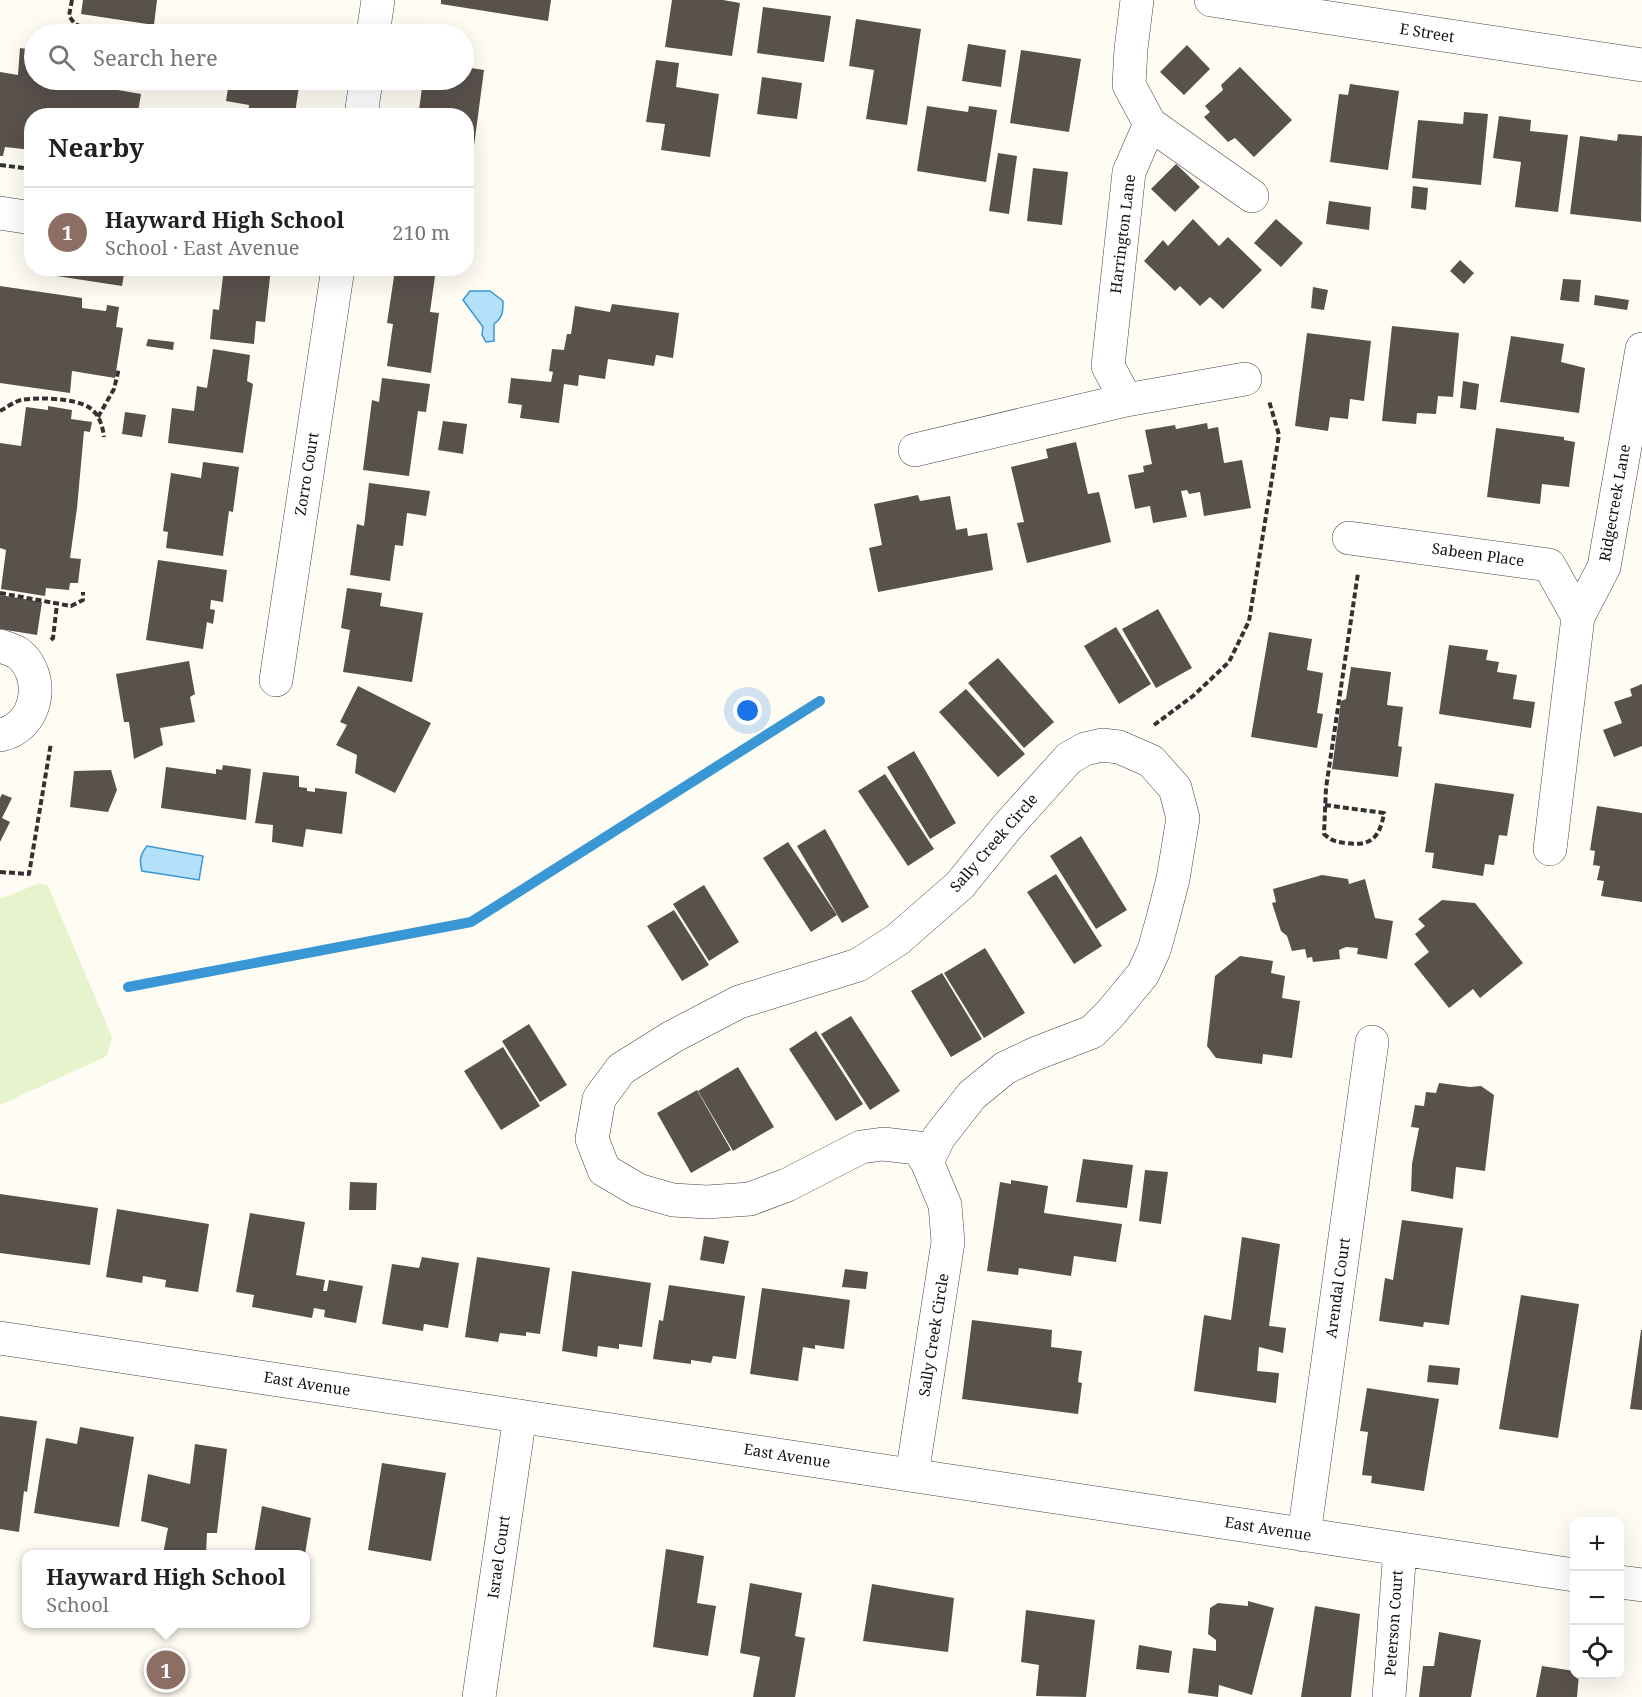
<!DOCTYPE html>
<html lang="en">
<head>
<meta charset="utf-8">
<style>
  :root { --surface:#fff; --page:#f2f2f2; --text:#202124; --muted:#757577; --line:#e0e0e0; --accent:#2563eb }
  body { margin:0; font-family:"Noto Serif",serif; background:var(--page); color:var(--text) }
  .controls { position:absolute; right:18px; bottom:18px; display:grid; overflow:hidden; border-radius:12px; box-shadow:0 6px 24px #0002 }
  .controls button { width:54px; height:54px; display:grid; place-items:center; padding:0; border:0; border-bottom:2px solid var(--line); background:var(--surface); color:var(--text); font:30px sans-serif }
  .you { position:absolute; left:748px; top:711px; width:21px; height:21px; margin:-15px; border:4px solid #fff; border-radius:50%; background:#1a73e8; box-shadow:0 0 0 9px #1a73e833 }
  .badge { display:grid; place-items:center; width:39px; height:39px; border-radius:50%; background:var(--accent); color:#fff; font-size:20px; font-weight:700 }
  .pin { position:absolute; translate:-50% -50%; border:3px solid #fff; box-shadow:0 2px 6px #0006 }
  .popup { position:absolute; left:22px; top:1550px; width:288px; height:78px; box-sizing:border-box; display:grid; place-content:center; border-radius:12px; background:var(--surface); filter:drop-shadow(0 2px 4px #0005); font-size:20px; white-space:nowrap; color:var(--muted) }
  .popup b { font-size:22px; color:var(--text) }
  .popup::after { content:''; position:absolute; left:50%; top:100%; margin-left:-12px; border:12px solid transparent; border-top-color:var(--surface) }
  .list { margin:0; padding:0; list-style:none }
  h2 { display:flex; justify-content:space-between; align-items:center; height:78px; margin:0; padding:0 24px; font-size:26px }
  h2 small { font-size:20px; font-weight:400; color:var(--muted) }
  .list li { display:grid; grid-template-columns:39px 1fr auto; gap:18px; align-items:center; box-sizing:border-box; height:90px; padding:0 24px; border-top:2px solid var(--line) }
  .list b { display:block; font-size:22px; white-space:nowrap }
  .list p { margin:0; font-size:20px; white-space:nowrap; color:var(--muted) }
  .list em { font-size:20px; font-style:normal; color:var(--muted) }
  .icon { flex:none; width:33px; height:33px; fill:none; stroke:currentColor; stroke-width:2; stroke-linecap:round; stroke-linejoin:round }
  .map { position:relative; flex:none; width:1642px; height:1697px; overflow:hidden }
  .search { position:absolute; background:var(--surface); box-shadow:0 6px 24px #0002; left:24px; top:24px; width:450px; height:66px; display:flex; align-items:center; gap:15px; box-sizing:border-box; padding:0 21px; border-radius:33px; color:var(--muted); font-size:22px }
  .panel { position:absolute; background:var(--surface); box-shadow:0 6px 24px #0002; left:24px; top:108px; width:450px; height:168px; border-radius:24px }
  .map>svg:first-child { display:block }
  .pitch { fill:#e6f3cc }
  .water { fill:#b5e0f9; stroke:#3897d4; stroke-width:1.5 }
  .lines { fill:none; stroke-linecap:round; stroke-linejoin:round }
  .stream { stroke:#3897d4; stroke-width:10 }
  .building { fill:#59514c }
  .minor-casing { stroke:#434343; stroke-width:34 }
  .path { stroke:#323232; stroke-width:4; stroke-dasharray:6 3; stroke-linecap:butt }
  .minor { stroke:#fff; stroke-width:33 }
  .labels { text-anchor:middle; stroke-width:6; stroke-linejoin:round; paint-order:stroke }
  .street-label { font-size:15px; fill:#101010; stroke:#fff }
</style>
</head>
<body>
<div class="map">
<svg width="1642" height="1697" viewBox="0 0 1642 1697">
  <rect width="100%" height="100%" fill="#fffdf3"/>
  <path class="pitch" d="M 40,883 L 48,886 L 112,1037 L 107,1056 L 0,1105 L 0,899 Z"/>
  <path class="water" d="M 470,291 L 490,291 L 503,301 C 503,312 503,317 494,324 L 494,341 L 486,342 L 482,335 L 483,327 L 463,300 Z
    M 147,846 L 203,856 L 199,880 L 142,871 C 139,860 140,855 147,846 Z"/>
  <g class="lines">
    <path class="stream" d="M 128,987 L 471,922 L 820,701"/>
  </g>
  <path class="building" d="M 83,0 L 157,0 L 154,25 L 81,14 Z
    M 441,0 L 551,0 L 548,21 L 441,4 Z
    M 672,0 L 723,0 L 740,3 L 732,56 L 665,47 Z
    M 763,7 L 831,16 L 824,62 L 757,53 Z
    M 856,19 L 921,29 L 907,125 L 866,119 L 874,70 L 849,66 Z
    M 968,44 L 1006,50 L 1001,87 L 962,81 Z
    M 1187,45 L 1210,69 L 1184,95 L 1160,72 Z
    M 20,48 L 34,50 L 34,80 L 120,80 L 118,90 L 141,94 L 138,112 L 151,116 L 32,116 L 32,150 L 5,147 L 3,156 L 0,156 L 0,72 L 18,75 Z
    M 1021,50 L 1081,59 L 1069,132 L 1010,123 Z
    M 656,60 L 679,63 L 676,87 L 719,94 L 710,157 L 661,150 L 665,124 L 646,122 Z
    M 464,67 L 484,70 L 472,161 L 466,160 L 466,116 L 423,116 L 424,111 L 419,110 L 423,80 L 464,80 Z
    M 1240,67 L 1292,120 L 1254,157 L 1235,138 L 1228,142 L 1204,117 L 1210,112 L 1205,106 L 1223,90 L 1221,85 Z
    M 762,77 L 802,83 L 797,119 L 757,114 Z
    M 219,80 L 300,80 L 295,113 L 285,112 L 285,116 L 248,116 L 249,105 L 226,101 L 228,88 L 218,87 Z
    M 1350,84 L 1399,91 L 1388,170 L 1330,162 L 1339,94 L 1348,95 Z
    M 927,106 L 968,112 L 969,106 L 997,110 L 986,182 L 917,171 Z
    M 1464,112 L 1488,114 L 1481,185 L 1412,178 L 1418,120 L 1463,124 Z
    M 1499,116 L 1531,120 L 1530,131 L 1568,135 L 1558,212 L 1515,207 L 1521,162 L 1493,158 Z
    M 1618,134 L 1642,136 L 1641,222 L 1570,214 L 1580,136 L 1617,141 Z
    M 998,153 L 1017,156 L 1009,214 L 989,211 Z
    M 1176,164 L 1200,187 L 1175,212 L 1151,189 Z
    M 1033,168 L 1068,172 L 1062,225 L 1027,221 Z
    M 1413,186 L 1428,188 L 1426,210 L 1411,208 Z
    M 1329,201 L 1371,207 L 1369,230 L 1326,224 Z
    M 1193,219 L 1219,246 L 1228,237 L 1262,270 L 1223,309 L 1210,297 L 1200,306 L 1180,286 L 1175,291 L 1144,261 L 1163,240 L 1168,246 Z
    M 1276,219 L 1303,243 L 1281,267 L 1254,243 Z
    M 1460,260 L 1474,273 L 1464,284 L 1450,271 Z
    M 38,268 L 125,268 L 122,286 L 37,273 Z
    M 224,268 L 271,268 L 265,322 L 256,321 L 254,344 L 210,339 L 213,309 L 219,310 Z
    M 395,270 L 435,276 L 430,312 L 439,313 L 431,373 L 387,366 L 393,324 L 387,323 Z
    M 1563,279 L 1581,280 L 1579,302 L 1560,300 Z
    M 0,286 L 82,298 L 82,308 L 106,311 L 107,305 L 119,307 L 116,327 L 123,328 L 115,378 L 72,371 L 70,393 L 0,383 Z
    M 1313,287 L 1328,290 L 1324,310 L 1311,308 Z
    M 1595,295 L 1629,300 L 1627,310 L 1594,305 Z
    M 612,304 L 679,313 L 673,358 L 656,355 L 654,366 L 608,359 L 605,379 L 579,375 L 578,386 L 564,384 L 559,423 L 520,418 L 522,405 L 508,403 L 511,378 L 551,382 L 553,372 L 549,371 L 552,349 L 564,350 L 567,334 L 571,334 L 575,306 L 610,312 Z
    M 1392,326 L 1459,333 L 1453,397 L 1438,396 L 1436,414 L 1417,413 L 1416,424 L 1382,421 Z
    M 1307,333 L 1371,341 L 1364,401 L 1350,399 L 1348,419 L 1330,417 L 1328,431 L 1295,426 Z
    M 1511,336 L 1564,344 L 1561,362 L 1585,368 L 1579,413 L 1500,402 Z
    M 148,339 L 174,342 L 173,350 L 146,346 Z
    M 213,349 L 250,355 L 247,381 L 253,384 L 243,453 L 168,443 L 172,408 L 194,411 L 197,386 L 207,388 Z
    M 382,378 L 430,384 L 426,412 L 418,411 L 409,476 L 363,470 L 372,400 L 379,402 Z
    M 1463,381 L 1479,384 L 1476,410 L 1460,408 Z
    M 48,406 L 72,410 L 71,419 L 92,422 L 90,432 L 84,431 L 77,508 L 70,558 L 81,559 L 78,583 L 70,583 L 69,590 L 46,588 L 45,596 L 1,589 L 6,550 L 0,548 L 0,443 L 21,446 L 26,407 L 48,410 Z
    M 125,412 L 146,415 L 142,437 L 122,434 Z
    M 443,421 L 467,424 L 463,454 L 438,450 Z
    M 1207,423 L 1208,429 L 1218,427 L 1224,463 L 1242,460 L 1251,508 L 1204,516 L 1200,492 L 1189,494 L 1187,490 L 1181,491 L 1187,517 L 1153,523 L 1150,506 L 1135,509 L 1128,475 L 1144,472 L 1143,466 L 1152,464 L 1145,430 L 1175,425 L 1176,429 Z
    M 1496,428 L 1564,437 L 1564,440 L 1575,442 L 1569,487 L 1542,484 L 1540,504 L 1487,497 Z
    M 1076,442 L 1088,494 L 1099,492 L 1111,542 L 1027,563 L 1017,523 L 1024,522 L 1011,467 L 1048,458 L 1046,449 Z
    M 203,462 L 239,467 L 233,512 L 229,511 L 223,556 L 166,548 L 168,532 L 163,531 L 171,473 L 201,478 Z
    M 369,483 L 430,491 L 426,516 L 407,513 L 403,546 L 395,545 L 390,581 L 350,575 L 357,524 L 364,526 Z
    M 918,495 L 920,501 L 950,496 L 956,530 L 967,528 L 968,536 L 987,533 L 993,570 L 878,592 L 869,548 L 882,545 L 874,504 Z
    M 158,560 L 227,570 L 223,602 L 211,600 L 210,609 L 215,610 L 213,624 L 207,622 L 203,649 L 146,640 Z
    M 347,588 L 382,593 L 380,606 L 423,613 L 412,682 L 343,672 L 350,630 L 341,628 Z
    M 0,595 L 42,602 L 37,635 L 0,629 Z
    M 1158,609 L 1192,668 L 1156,688 L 1122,629 Z
    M 1116,627 L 1151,684 L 1119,704 L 1084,646 Z
    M 1269,632 L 1312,639 L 1307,670 L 1323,673 L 1317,713 L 1323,714 L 1317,748 L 1251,737 Z
    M 1449,645 L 1488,650 L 1486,660 L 1499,662 L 1497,672 L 1517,675 L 1513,699 L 1535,702 L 1531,728 L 1439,714 Z
    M 998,658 L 1054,722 L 1024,748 L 968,683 Z
    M 189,661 L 195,694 L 190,697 L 195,722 L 160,728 L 163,745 L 134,759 L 129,722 L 124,722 L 116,674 Z
    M 1351,667 L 1391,672 L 1387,705 L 1403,707 L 1398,746 L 1402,747 L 1398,777 L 1332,769 L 1341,701 L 1346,699 Z
    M 1642,684 L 1642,746 L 1614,757 L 1603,730 L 1622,723 L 1614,702 L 1632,696 L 1630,689 Z
    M 358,686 L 431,723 L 395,793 L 355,773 L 357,755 L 336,745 L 347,725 L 340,722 Z
    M 966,689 L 1025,754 L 998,777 L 939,712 Z
    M 914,751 L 956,823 L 930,839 L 887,767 Z
    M 223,765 L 251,769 L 246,820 L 161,808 L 166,767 L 216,774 L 216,769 L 222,770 Z
    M 111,770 L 117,790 L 108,812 L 70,807 L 74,771 Z
    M 263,772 L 299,776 L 299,787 L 307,788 L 307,791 L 315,792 L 315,788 L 347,792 L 342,834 L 306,829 L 303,847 L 272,842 L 273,825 L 255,823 Z
    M 885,774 L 934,849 L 908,866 L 858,791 Z
    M 1435,783 L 1514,794 L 1507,836 L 1499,835 L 1494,865 L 1485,864 L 1483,876 L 1432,868 L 1434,853 L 1425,852 Z
    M 2,794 L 12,798 L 2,818 L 10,822 L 0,842 L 0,798 Z
    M 1597,806 L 1642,813 L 1642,902 L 1601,896 L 1604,881 L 1597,880 L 1600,866 L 1593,865 L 1595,851 L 1590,850 Z
    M 825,829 L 869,907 L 842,923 L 797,846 Z
    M 1081,836 L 1127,910 L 1096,929 L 1050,856 Z
    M 788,842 L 837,915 L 811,932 L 763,858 Z
    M 1056,874 L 1102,946 L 1074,964 L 1027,892 Z
    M 1322,875 L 1348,879 L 1349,884 L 1365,879 L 1375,918 L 1393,921 L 1387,959 L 1357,954 L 1358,948 L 1346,947 L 1339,950 L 1340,959 L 1313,962 L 1312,957 L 1307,958 L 1305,949 L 1292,951 L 1287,936 L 1281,931 L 1272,903 L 1276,902 L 1273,889 Z
    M 704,885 L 739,942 L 709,961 L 673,904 Z
    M 1442,900 L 1475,903 L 1523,963 L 1480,998 L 1473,989 L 1449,1008 L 1414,964 L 1429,952 L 1415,934 L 1425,926 L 1418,919 Z
    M 674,910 L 709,965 L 682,981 L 647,926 Z
    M 985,948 L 1025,1013 L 984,1038 L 944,973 Z
    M 1240,956 L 1273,961 L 1271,973 L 1285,976 L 1282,998 L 1300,1001 L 1292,1058 L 1263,1054 L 1262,1064 L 1216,1058 L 1207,1046 L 1215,976 Z
    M 942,973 L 982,1039 L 951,1057 L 911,991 Z
    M 851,1016 L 900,1091 L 870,1110 L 821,1034 Z
    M 529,1024 L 567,1085 L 540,1102 L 502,1041 Z
    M 816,1031 L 863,1104 L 836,1121 L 789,1049 Z
    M 503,1047 L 540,1106 L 501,1130 L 464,1071 Z
    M 738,1067 L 774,1127 L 733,1151 L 698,1091 Z
    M 1439,1083 L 1470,1087 L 1481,1086 L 1494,1095 L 1485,1171 L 1456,1167 L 1453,1199 L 1411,1191 L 1412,1164 L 1419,1128 L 1411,1127 L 1415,1105 L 1424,1106 L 1426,1092 L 1436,1093 Z
    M 697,1090 L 731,1150 L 691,1173 L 657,1113 Z
    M 1083,1159 L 1133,1165 L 1127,1208 L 1076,1202 Z
    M 1145,1170 L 1168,1172 L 1161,1224 L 1139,1221 Z
    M 1011,1180 L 1048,1186 L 1044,1213 L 1122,1224 L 1116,1262 L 1074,1256 L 1071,1276 L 1019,1268 L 1018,1275 L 987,1271 L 1000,1182 L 1011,1184 Z
    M 350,1182 L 377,1183 L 376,1210 L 349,1210 Z
    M 0,1194 L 98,1208 L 90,1265 L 0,1253 Z
    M 117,1209 L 209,1224 L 198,1292 L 165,1287 L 166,1280 L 143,1276 L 142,1283 L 106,1277 Z
    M 250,1213 L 305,1222 L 296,1275 L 325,1280 L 323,1291 L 327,1291 L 329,1280 L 363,1286 L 356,1323 L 324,1317 L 325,1310 L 314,1308 L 312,1318 L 252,1307 L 254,1295 L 236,1292 Z
    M 1402,1220 L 1463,1228 L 1449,1325 L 1424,1322 L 1423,1327 L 1379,1321 L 1385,1278 L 1393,1280 Z
    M 704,1236 L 729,1241 L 724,1264 L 700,1260 Z
    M 1242,1237 L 1280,1244 L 1269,1326 L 1286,1328 L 1283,1353 L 1259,1347 L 1257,1371 L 1279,1373 L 1276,1403 L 1194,1391 L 1204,1315 L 1231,1320 Z
    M 422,1257 L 459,1263 L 448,1328 L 424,1324 L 423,1331 L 382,1324 L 392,1264 L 419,1268 Z
    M 477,1257 L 550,1268 L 540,1334 L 526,1332 L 526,1336 L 500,1333 L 498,1342 L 465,1337 Z
    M 845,1269 L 868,1272 L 866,1289 L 842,1287 Z
    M 572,1271 L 651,1283 L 642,1347 L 619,1344 L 619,1349 L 598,1346 L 597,1357 L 562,1351 Z
    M 669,1285 L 745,1296 L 736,1359 L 713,1356 L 711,1363 L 691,1360 L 691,1364 L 653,1359 L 659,1320 L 663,1321 Z
    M 762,1288 L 850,1300 L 844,1349 L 815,1345 L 815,1349 L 803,1347 L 798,1381 L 750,1374 Z
    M 1521,1295 L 1579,1304 L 1558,1438 L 1499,1429 Z
    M 972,1320 L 1052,1330 L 1051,1347 L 1082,1351 L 1078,1382 L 1082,1383 L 1078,1414 L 962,1399 Z
    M 1641,1330 L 1642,1330 L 1642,1410 L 1630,1409 Z
    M 1429,1365 L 1460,1368 L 1458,1385 L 1427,1382 Z
    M 1367,1388 L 1439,1399 L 1424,1491 L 1371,1483 L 1372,1476 L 1362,1475 L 1368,1432 L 1360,1431 Z
    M 0,1416 L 37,1421 L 27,1492 L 24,1491 L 19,1532 L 0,1529 Z
    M 80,1427 L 134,1437 L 119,1527 L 34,1513 L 46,1438 L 77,1444 Z
    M 195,1444 L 227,1449 L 217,1533 L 207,1533 L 206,1554 L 163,1554 L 168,1528 L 141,1521 L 148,1474 L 190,1484 Z
    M 382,1463 L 446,1473 L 431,1561 L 368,1550 Z
    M 262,1506 L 311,1518 L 305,1554 L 254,1554 Z
    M 666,1549 L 704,1556 L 697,1603 L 716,1606 L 708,1656 L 653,1647 Z
    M 750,1583 L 802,1593 L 795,1636 L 805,1638 L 795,1697 L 753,1697 L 760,1657 L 740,1653 Z
    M 872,1584 L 954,1598 L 948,1652 L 863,1641 Z
    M 1248,1601 L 1274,1608 L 1252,1695 L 1219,1685 L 1218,1697 L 1188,1693 L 1193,1648 L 1216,1651 L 1216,1640 L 1208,1634 L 1210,1608 L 1218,1603 L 1248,1606 Z
    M 1315,1606 L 1360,1614 L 1351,1697 L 1301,1697 Z
    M 1026,1610 L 1095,1620 L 1086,1697 L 1036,1696 L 1039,1665 L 1021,1662 Z
    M 1439,1632 L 1481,1640 L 1471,1697 L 1419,1697 L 1423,1666 L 1434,1666 Z
    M 1139,1645 L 1172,1651 L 1169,1673 L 1136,1669 Z
    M 1542,1666 L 1574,1671 L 1574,1674 L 1579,1674 L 1577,1697 L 1536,1697 Z"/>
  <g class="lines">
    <g class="minor-casing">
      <path id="minor" d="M 1211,0 L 1642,65
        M 373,34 L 378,0
        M 361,116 L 366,80
        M 1150,124 L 1252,196
        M 0,213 L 32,218
        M 1126,400 L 1108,366 L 1129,172 L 1150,124 L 1129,85 L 1131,49 L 1137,0
        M 915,450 L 1126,400 L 1245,379
        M 1349,538 L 1549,565 L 1578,617
        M 0,646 C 6,648 13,650 18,653 C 47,676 38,728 0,735
        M 276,680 L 338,268
        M 1550,849 L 1578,617 L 1604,567 L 1642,349
        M 0,1338 L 1574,1575
        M 912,1475 L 948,1242 L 945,1205 L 927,1162 L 918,1148 L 883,1144 L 861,1147 L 787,1185 L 750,1199 L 707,1202 L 673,1200 L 638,1190 L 604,1170 L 592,1139 L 599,1099 L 621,1069 L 672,1037 L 739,1002 L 858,965 L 897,940 L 960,885 L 1007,827 L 1069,758 L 1085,749 L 1102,745 L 1119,747 L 1151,761 L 1175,788 L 1183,818 L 1173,879 L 1163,918 L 1154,950 L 1143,974 L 1110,1014 L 1092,1032 L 1037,1053 L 1005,1068 L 972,1095 L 939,1137 L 927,1162
        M 1304,1535 L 1372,1042
        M 1620,1582 L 1642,1585
        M 479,1697 L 520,1416
        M 1389,1697 L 1400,1549"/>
    </g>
    <path class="path" d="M 72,0 L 69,16 L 75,24 L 98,34
      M 0,165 L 32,169
      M 0,411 C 7,407 14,402 21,400 C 38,397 76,398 90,408 C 99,414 103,427 104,437
      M 98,417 L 114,389 L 119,368
      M 0,593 L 71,606 L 83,600 L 83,592
      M 51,640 L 53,638 L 57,604
      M 1154,725 L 1193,696 L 1229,662 L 1249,621 L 1279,435 L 1269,401
      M 1325,805 L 1384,813 C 1380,837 1371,847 1346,843 C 1336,842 1332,841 1324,834 L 1326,788 L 1358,573
      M 0,872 L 29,874 L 51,743"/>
    <use href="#minor" class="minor"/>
  </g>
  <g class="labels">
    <g class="street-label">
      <text transform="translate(1427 33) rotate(9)" y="5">E Street</text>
      <text transform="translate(1123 234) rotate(-83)" y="5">Harrington Lane</text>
      <text transform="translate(307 474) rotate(-81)" y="5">Zorro Court</text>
      <text transform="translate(1615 503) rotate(-80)" y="5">Ridgecreek Lane</text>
      <text transform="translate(1478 555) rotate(8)" y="5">Sabeen Place</text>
      <text transform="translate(994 843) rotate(-49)" y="5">Sally Creek Circle</text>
      <text transform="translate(1338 1288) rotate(-82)" y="5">Arendal Court</text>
      <text transform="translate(934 1335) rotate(-81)" y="5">Sally Creek Circle</text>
      <text transform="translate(307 1384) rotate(9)" y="5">East Avenue</text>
      <text transform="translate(787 1456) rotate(9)" y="5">East Avenue</text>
      <text transform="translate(1268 1529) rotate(9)" y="5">East Avenue</text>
      <text transform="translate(499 1557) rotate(-82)" y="5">Israel Court</text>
      <text transform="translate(1394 1623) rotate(-86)" y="5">Peterson Court</text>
    </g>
  </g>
</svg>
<div class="controls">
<button>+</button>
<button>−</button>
<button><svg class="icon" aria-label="locate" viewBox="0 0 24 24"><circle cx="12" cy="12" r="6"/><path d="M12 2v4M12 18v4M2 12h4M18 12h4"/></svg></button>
</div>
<div class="you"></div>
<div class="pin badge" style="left:166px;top:1670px;background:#8d6e63">1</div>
<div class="popup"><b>Hayward High School</b>School</div>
<div class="search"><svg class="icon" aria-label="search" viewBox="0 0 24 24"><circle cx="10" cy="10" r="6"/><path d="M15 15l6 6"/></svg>Search here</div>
<section class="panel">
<h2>Nearby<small></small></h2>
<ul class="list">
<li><span class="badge" style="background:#8d6e63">1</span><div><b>Hayward High School</b><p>School · East Avenue</p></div><em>210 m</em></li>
</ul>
</section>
</div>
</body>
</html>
